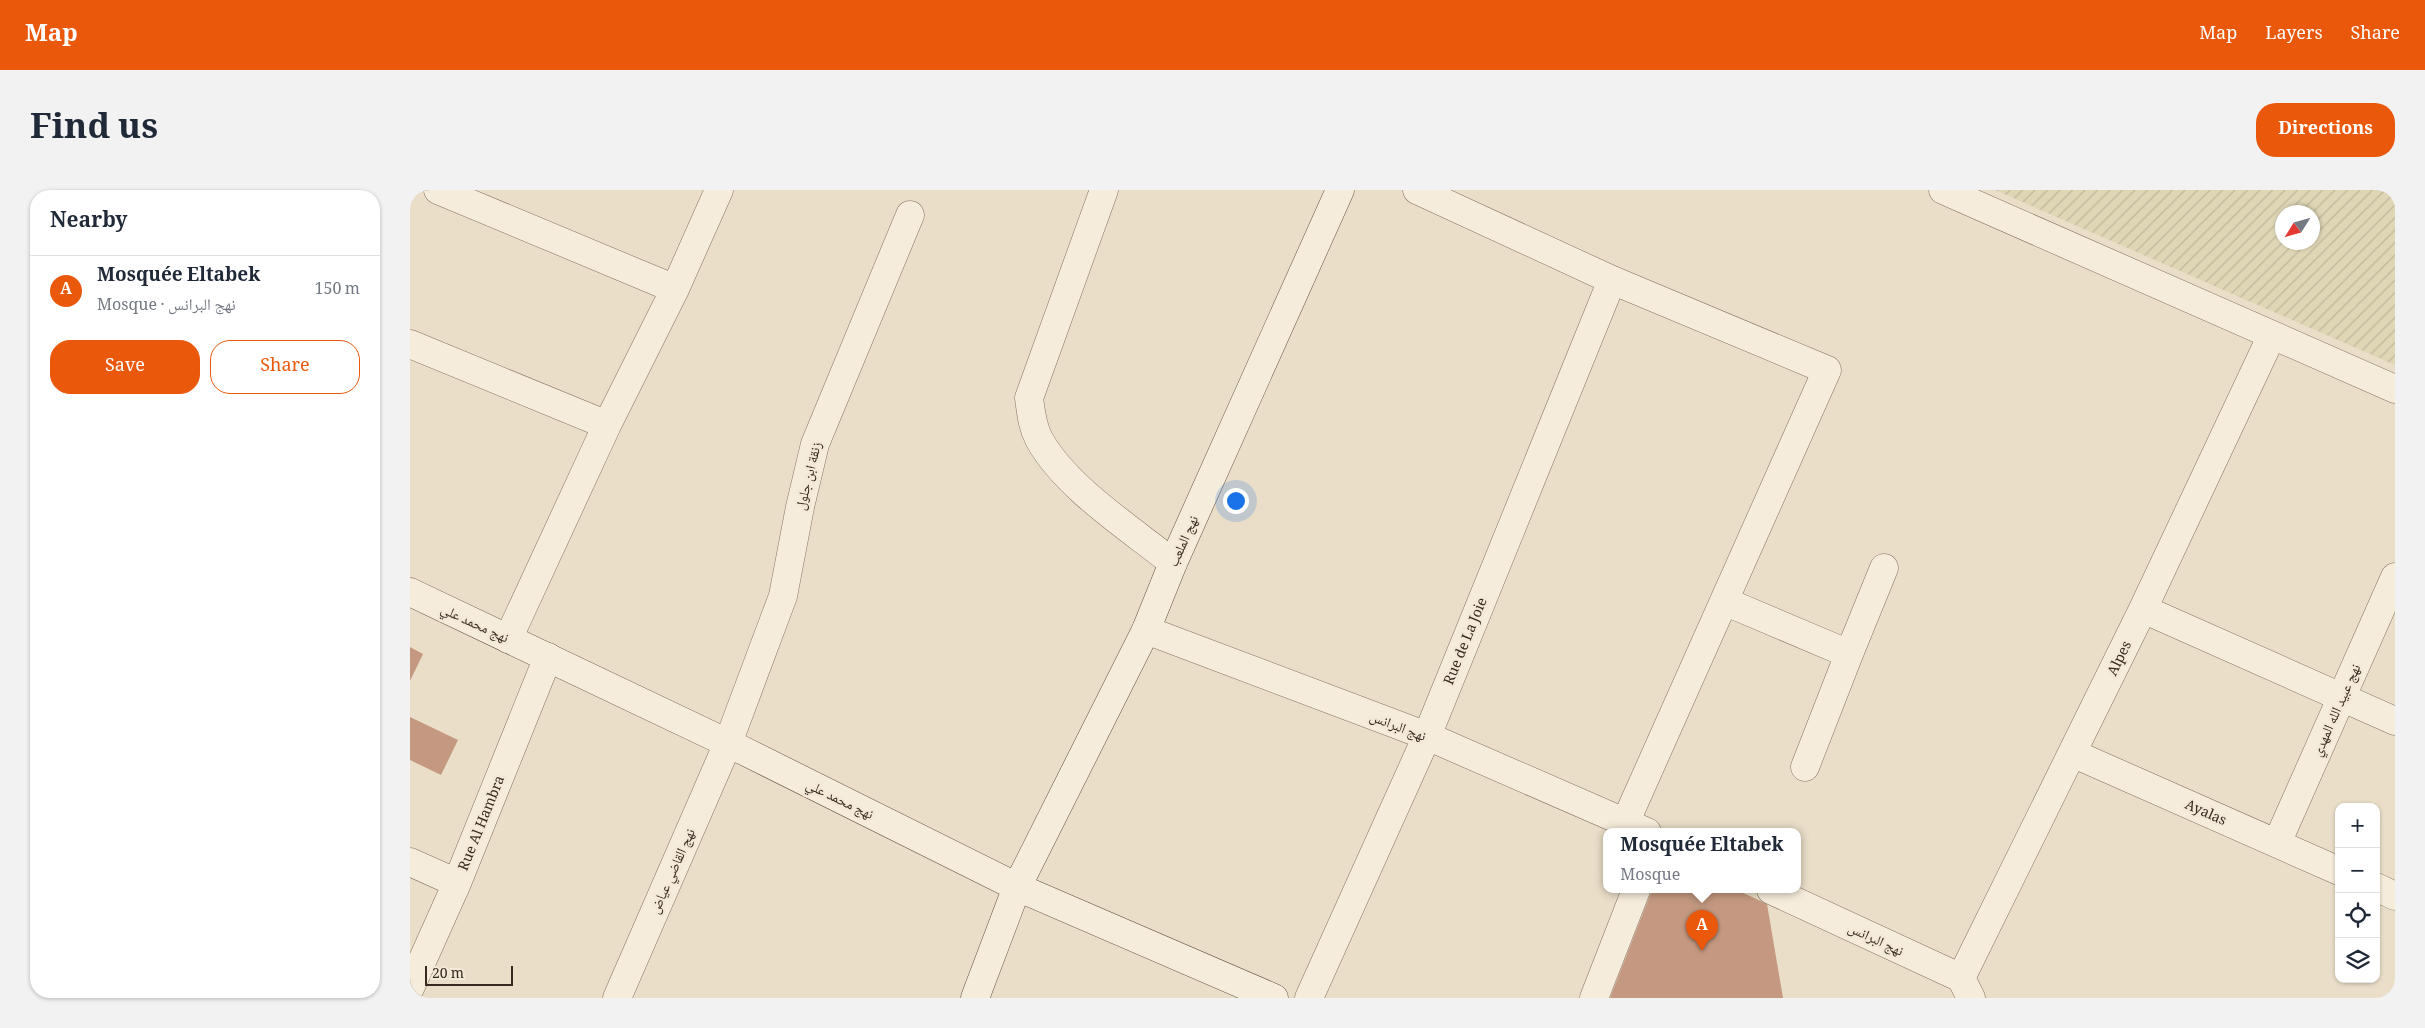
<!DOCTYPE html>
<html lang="en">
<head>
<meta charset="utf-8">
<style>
  :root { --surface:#fff; --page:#f2f2f3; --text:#1f2937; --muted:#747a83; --line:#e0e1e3; --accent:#ea580c }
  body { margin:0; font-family:Georgia,"Noto Naskh Arabic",serif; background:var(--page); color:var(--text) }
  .controls { position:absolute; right:15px; bottom:15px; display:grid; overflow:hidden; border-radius:10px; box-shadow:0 1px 4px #0004 }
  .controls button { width:45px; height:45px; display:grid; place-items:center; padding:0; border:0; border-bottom:1px solid var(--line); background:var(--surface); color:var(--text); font:25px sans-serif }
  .compass { position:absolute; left:1865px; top:15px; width:45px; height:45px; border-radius:50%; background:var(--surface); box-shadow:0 1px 4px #0004; rotate:233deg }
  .scale { position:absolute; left:15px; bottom:12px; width:88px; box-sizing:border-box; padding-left:5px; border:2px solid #372a21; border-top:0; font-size:14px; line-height:18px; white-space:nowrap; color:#372a21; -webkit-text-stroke:4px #f3e9d7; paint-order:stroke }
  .you { position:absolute; left:825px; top:310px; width:18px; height:18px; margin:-12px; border:4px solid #fff; border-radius:50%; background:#1a73e8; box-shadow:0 0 0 8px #1a73e833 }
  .badge { display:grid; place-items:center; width:32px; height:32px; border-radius:50%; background:var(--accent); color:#fff; font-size:16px; font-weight:700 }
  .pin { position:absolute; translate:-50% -41px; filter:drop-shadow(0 1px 2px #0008) }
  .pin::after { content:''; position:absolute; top:26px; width:18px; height:15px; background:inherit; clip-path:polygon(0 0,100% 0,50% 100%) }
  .popup { position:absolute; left:1193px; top:638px; width:198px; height:65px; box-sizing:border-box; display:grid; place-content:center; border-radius:10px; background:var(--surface); filter:drop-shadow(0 1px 4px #0005); font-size:16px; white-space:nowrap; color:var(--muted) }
  .popup b { font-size:19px; color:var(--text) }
  .popup::after { content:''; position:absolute; left:50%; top:100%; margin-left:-10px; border:10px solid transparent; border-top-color:var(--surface) }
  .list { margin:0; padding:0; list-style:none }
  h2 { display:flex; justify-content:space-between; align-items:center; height:65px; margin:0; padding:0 20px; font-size:21px }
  h2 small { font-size:16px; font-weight:400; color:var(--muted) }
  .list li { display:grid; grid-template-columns:32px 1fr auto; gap:15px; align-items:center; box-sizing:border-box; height:70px; padding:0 20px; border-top:1px solid var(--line) }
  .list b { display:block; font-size:19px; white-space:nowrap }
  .list p { margin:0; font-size:16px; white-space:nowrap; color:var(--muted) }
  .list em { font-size:16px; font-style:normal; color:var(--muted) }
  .actions { display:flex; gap:10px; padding:15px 20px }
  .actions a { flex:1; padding:11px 0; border:1px solid var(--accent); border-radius:20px; text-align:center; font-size:18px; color:var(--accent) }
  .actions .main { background:var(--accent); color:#fff }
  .icon { flex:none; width:28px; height:28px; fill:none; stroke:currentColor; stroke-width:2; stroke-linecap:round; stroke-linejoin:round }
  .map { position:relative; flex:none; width:1985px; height:808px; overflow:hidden; border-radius:20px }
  header { display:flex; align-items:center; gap:30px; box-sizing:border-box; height:70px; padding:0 25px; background:var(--accent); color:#fff }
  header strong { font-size:24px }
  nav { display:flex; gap:28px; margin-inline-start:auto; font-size:18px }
  .intro { display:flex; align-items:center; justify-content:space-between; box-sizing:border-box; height:120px; padding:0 30px }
  h1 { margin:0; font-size:35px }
  .button { padding:12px 22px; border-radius:20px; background:var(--accent); color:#fff; font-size:18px; font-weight:700 }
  main { display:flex; gap:30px; padding:0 30px }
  aside { flex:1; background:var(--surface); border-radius:20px; box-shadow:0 1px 4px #0004 }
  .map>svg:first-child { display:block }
  .farmland { fill:url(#farmland-furrows); fill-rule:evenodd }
  .building { fill:#c59981 }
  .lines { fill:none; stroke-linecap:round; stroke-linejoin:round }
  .street-casing { stroke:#85705f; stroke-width:29 }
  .secondary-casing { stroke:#675242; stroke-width:29 }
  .street { stroke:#f6ecdb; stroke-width:28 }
  .secondary { stroke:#f6ecdb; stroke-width:28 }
  .labels { text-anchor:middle; stroke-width:5; stroke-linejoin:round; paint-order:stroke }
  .street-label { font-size:14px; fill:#372a21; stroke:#f3e9d7 }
</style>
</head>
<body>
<header>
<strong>Map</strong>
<nav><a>Map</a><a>Layers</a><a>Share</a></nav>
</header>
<div class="intro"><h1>Find us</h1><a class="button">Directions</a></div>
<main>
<aside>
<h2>Nearby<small></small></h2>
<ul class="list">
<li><span class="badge">A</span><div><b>Mosquée Eltabek</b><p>Mosque · نهج البرانس</p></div><em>150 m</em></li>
</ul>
<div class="actions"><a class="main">Save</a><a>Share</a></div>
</aside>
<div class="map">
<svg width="1985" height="808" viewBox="0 0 1985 808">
  <defs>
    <pattern id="farmland-furrows" width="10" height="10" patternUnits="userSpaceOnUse" patternTransform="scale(1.25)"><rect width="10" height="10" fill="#dfd6b6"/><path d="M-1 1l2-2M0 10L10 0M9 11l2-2" fill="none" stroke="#c0b89c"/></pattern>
  </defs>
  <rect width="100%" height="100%" fill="#eadec8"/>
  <path class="farmland" d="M 1585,0 L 1985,0 L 1985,175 ZM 1872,22 L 1902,22 L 1902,52 L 1872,52 Z"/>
  <path class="building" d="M 0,457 L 13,464 L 0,491 Z
    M 0,527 L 48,550 L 31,585 L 0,570 Z
    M 1242,700 L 1327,700 L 1357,714 L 1373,808 L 1200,808 Z"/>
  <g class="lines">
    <g class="street-casing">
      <path id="street" d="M 28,0 L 265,99
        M 694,0 L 619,208 C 621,222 622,236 629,249 C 655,297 721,339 763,373
        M 1007,0 L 1202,90 L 1417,180 L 1215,633
        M 1533,0 L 1985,199
        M 0,154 L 197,235
        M 1314,411 L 1439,464 L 1474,378
        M 1733,419 L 1985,531
        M 736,440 L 1017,546 L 1237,642
        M 98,449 L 197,235 L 265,99 L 309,0
        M 1662,563 L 1929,681
        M 1395,577 L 1439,464
        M 1867,653 L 1985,387
        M 0,672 L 47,693
        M 1966,697 L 1985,706
        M 1361,700 L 1551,788 L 1561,808
        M 1551,788 L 1733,419 L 1862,145
        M 0,798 L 47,693 L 138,467
        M 207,808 L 318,553 L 373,406 L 390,317 L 405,254 L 500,25
        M 899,808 L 1017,546 L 1202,90
        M 1184,808 L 1226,700"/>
    </g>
    <g class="secondary-casing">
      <path id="secondary" d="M 0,402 L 330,559 L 607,697 L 864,808
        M 565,808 L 607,697 L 736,440 L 763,373 L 930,0"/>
    </g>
    <use href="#street" class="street"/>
    <use href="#secondary" class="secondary"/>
  </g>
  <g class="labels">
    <g class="street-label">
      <text transform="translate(398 286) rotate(-76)" y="5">زنقة ابن جلول</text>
      <text transform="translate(773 351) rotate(-66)" y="5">نهج الملعب</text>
      <text transform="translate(65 433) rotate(25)" y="5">نهج محمد علي</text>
      <text transform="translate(1055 451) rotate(-68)" y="5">Rue de La Joie</text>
      <text transform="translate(1709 468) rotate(-64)" y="5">Alpes</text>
      <text transform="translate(1926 520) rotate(-66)" y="5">نهج عبيد الله المهدي</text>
      <text transform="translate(988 536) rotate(21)" y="5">نهج البرانس</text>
      <text transform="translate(430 609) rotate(26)" y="5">نهج محمد علي</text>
      <text transform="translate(1796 622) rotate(24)" y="5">Ayalas</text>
      <text transform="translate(71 633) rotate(-68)" y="5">Rue Al Hambra</text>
      <text transform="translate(262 681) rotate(-66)" y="5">نهج القاضي عياض</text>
      <text transform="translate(1466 749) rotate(25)" y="5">نهج البرانس</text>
    </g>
  </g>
</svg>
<div class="controls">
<button>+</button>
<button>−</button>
<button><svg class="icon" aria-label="locate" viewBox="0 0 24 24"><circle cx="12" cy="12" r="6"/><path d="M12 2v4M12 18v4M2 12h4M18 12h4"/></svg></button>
<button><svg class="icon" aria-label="layers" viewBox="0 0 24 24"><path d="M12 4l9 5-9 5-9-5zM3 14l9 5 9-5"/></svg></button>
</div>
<svg class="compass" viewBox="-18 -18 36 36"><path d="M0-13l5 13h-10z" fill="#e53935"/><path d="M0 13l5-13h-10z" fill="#747a83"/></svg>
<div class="scale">20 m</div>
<div class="you"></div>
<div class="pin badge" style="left:1292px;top:761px">A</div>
<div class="popup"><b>Mosquée Eltabek</b>Mosque</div>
</div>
</main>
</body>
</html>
